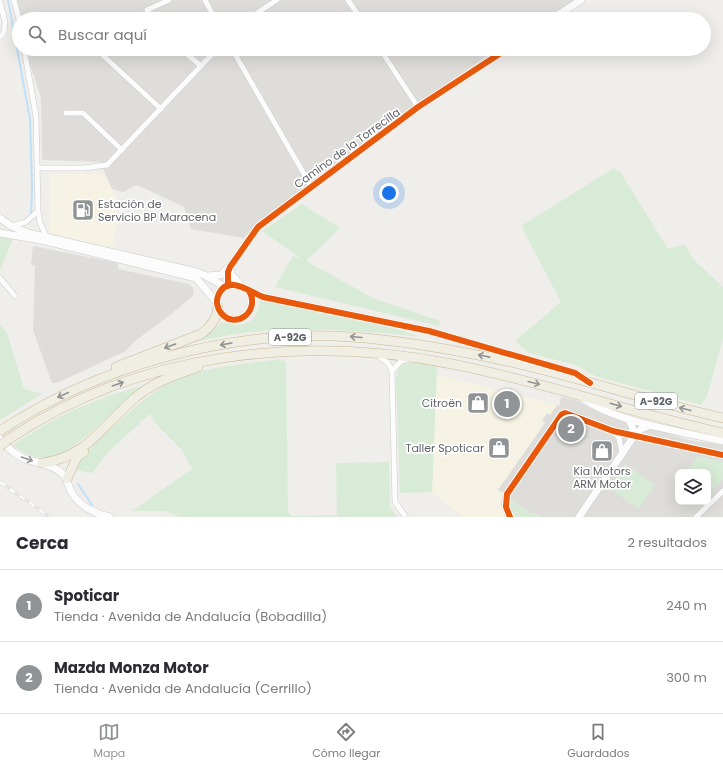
<!DOCTYPE html>
<html lang="es">
<head>
<meta charset="utf-8">
<style>
  :root { --surface:#fff; --page:#f2f2f3; --text:#2b2b33; --muted:#7c7c81; --line:#e1e1e2; --accent:#919496 }
  body { margin:0; font-family:Poppins,sans-serif; background:var(--page); color:var(--text) }
  .controls { position:absolute; right:12px; bottom:12px; display:grid; overflow:hidden; border-radius:8px; box-shadow:0 4px 16px #0002 }
  .controls button { width:36px; height:36px; display:grid; place-items:center; padding:0; border:0; border-bottom:1px solid var(--line); background:var(--surface); color:var(--text); font:20px sans-serif }
  .you { position:absolute; left:389px; top:193px; width:14px; height:14px; margin:-10px; border:3px solid #fff; border-radius:50%; background:#1a73e8; box-shadow:0 0 0 6px #1a73e833 }
  .badge { display:grid; place-items:center; width:26px; height:26px; border-radius:50%; background:var(--accent); color:#fff; font-size:13px; font-weight:700 }
  .pin { position:absolute; translate:-50% -50%; border:2px solid #fff; box-shadow:0 1px 4px #0006 }
  .list { margin:0; padding:0; list-style:none }
  h2 { display:flex; justify-content:space-between; align-items:center; height:52px; margin:0; padding:0 16px; font-size:17px }
  h2 small { font-size:13px; font-weight:400; color:var(--muted) }
  .list li { display:grid; grid-template-columns:26px 1fr auto; gap:12px; align-items:center; box-sizing:border-box; height:72px; padding:0 16px; border-top:1px solid var(--line) }
  .list b { display:block; font-size:15px; white-space:nowrap }
  .list p { margin:0; font-size:13px; white-space:nowrap; color:var(--muted) }
  .list em { font-size:13px; font-style:normal; color:var(--muted) }
  .icon { flex:none; width:22px; height:22px; fill:none; stroke:currentColor; stroke-width:2; stroke-linecap:round; stroke-linejoin:round }
  .map { position:relative; flex:none; width:723px; height:517px; overflow:hidden }
  .search { position:absolute; background:var(--surface); box-shadow:0 4px 16px #0002; left:12px; right:12px; top:12px; height:44px; display:flex; align-items:center; gap:10px; box-sizing:border-box; padding:0 14px; border-radius:22px; color:var(--muted); font-size:15px }
  .sheet { height:196px; background:var(--surface) }
  nav { display:flex; justify-content:space-around; align-items:center; box-sizing:border-box; height:56px; border-top:1px solid var(--line); background:var(--surface); font-size:11px; color:var(--muted) }
  nav a { display:grid; justify-items:center; gap:2px }
  nav .on { color:var(--accent) }
  .map>svg:first-child { display:block }
  .commercial { fill:#f7f3e4 }
  .industrial { fill:#dfddda; fill-rule:evenodd }
  .green { fill:#d8ebd6 }
  .lines { fill:none; stroke-linecap:round; stroke-linejoin:round }
  .stream { stroke:#bfe0f9; stroke-width:2 }
  .street-casing { stroke:#cbcccc; stroke-width:6 }
  .secondary-casing { stroke:#cacacb; stroke-width:8 }
  .highway-casing { stroke:#c8b996; stroke-width:10 }
  .street { stroke:#fdfcfc; stroke-width:5 }
  .secondary { stroke:#fdfcfc; stroke-width:7 }
  .highway { stroke:#f0ede3; stroke-width:9 }
  .rail-casing { stroke:#e4e4e4; stroke-width:3.5 }
  .rail { stroke:#fff; stroke-width:2; stroke-dasharray:6; stroke-linecap:butt }
  .highway-bridge-casing { stroke:#c8b996; stroke-width:10; stroke-linecap:butt }
  .highway-bridge { stroke:#f0ede3; stroke-width:9 }
  .cycleway-casing { stroke:#fff; stroke-width:8 }
  .cycleway { stroke:#e8590c; stroke-width:6 }
  .oneway { stroke:#929393 }
  .oneway2 { stroke:#96999c }
  .labels { text-anchor:middle; stroke-width:3.5; stroke-linejoin:round; paint-order:stroke }
  .shield { fill:#fff; stroke:#8f9295; stroke-width:1 }
  .shield-label { font-size:10px; font-weight:bold; fill:#5f6368 }
  .street-label { font-size:11px; fill:#5f6368; stroke:#fff }
  .poi-label { font-size:11px; fill:#5f6368; stroke:#fff; text-anchor:end }
</style>
</head>
<body>
<div class="map">
<svg width="723" height="517" viewBox="0 0 723 517">
  <rect width="100%" height="100%" fill="#efeeea"/>
  <path class="commercial" d="M 49,173 L 103,174 L 116,195 L 117,225 L 112,248 L 49,233 Z
    M 437,375 L 557,405 L 550,415 L 547,413 L 545,423 L 498,489 L 503,493 L 501,498 L 502,512 L 505,517 L 463,517 L 432,492 Z"/>
  <path class="industrial" d="M 16,0 L 575,0 L 545,19 L 19,19 L 19,30 Z
    M 25,49 L 497,49 L 404,114 L 256,225 L 244,238 L 191,229 L 184,207 L 137,185 L 123,192 L 112,189 L 100,162 L 42,160 L 41,98 Z
    M 33,246 L 118,263 L 118,269 L 189,284 L 193,288 L 194,293 L 192,297 L 170,315 L 135,341 L 126,351 L 57,383 L 52,383 L 33,330 L 35,266 L 31,265 Z
    M 561,397 L 575,400 L 593,409 L 688,440 L 723,445 L 723,517 L 505,517 L 501,505 L 503,493 L 498,490 L 545,423 L 542,421 L 547,413 L 550,415 L 557,405 L 560,405 ZM 678,472 L 708,472 L 708,502 L 678,502 Z"/>
  <path class="green" d="M 614,168 L 616,171 L 619,170 L 668,249 L 684,244 L 694,260 L 723,287 L 723,338 L 707,396 L 701,405 L 595,376 L 576,365 L 529,353 L 515,341 L 561,302 L 521,226 Z
    M 302,204 L 340,228 L 306,261 L 375,299 L 440,321 L 439,326 L 275,287 L 293,256 L 303,260 L 262,231 Z
    M 0,236 L 13,238 L 0,271 Z
    M 260,300 L 396,329 L 422,337 C 363,331 301,326 242,333 C 223,336 204,340 185,344 L 212,332 L 222,322 C 242,329 258,324 260,300 Z
    M 0,325 L 7,333 L 24,389 L 42,394 L 0,420 Z
    M 280,359 L 286,362 L 288,512 L 292,516 L 337,515 L 336,463 L 389,462 L 390,507 L 397,517 L 180,517 L 165,511 L 132,511 L 192,469 L 182,450 L 156,424 L 150,414 L 108,452 L 92,473 L 75,470 C 79,456 96,444 106,434 C 123,418 140,401 159,389 C 194,366 240,365 280,359 Z
    M 406,363 L 418,363 L 437,367 L 432,492 L 400,493 L 396,380 L 399,367 Z
    M 145,385 C 130,398 115,410 100,424 C 73,447 48,474 13,445 C 53,417 97,397 145,385 Z
    M 698,456 L 723,462 L 723,480 L 708,494 L 708,472 L 686,472 Z
    M 625,464 L 655,485 L 639,509 L 610,489 Z
    M 510,499 L 533,515 L 535,513 L 541,517 L 515,517 L 510,505 Z"/>
  <g class="lines">
    <path class="stream" d="M 8,0 L 30,119 L 32,189 L 31,214
      M 78,484 L 92,505"/>
    <g class="street-casing">
      <path id="street" d="M 14,0 L 19,19
        M 205,0 L 215,19
        M 348,0 L 361,19
        M 0,2 L 5,22 L 4,33 L 0,37
        M 152,19 L 147,10 L 169,0
        M 248,19 L 277,0
        M 24,49 L 36,116 L 38,211 L 40,223 L 46,236
        M 96,49 L 161,109
        M 181,49 L 201,66
        M 232,49 L 311,186
        M 380,49 L 418,107
        M 66,113 L 83,113 L 122,150
        M 37,168 L 84,168 L 107,165 L 217,49
        M 11,226 L 26,222 L 38,211
        M 0,278 L 15,296
        M 378,355 L 388,363 L 392,371 L 395,502 L 405,516
        M 392,371 L 401,361 L 408,359
        M 613,431 L 619,438 L 622,453
        M 510,517 L 506,507 L 507,494 L 562,414 L 565,413 L 613,431 L 723,455
        M 696,517 L 723,491"/>
    </g>
    <g class="secondary-casing">
      <path id="secondary" d="M 552,19 L 581,0
        M 0,218 L 11,226 L 28,233 L 197,272 L 206,276 L 225,287
        M 0,233 L 46,241 L 196,278 L 217,303
        M 230,267 L 231,274 L 240,285
        M 206,276 L 221,275 L 228,268
        M 228,286 L 228,272 L 230,267 L 258,227 L 418,107 L 507,49
        M 249,291 C 261,310 236,331 221,313 C 217,308 216,301 218,296 C 227,273 250,292 263,297 L 429,331 L 575,373 L 583,378
        M 582,397 C 610,421 686,433 723,441
        M 628,419 L 632,426 L 634,436
        M 0,439 C 9,449 18,458 32,461 C 41,463 50,465 58,470 C 67,476 67,484 72,493 C 80,506 95,514 110,517
        M 579,517 L 634,436 L 641,429 L 650,425"/>
    </g>
    <g class="highway-casing">
      <path id="highway" d="M 116,367 L 201,334 C 211,327 217,319 218,307
        M 0,431 C 99,365 233,329 351,337 C 400,340 449,349 497,359 C 573,375 647,401 723,418
        M 9,439 C 138,352 302,335 452,364 C 544,382 632,413 723,433
        M 42,463 C 86,458 104,424 135,398 C 153,382 175,375 198,367
        M 67,479 L 77,457 L 84,452"/>
    </g>
    <use href="#street" class="street"/>
    <use href="#secondary" class="secondary"/>
    <use href="#highway" class="highway"/>
    <g class="rail-casing">
      <path id="rail" d="M 0,482 L 50,517"/>
    </g>
    <use href="#rail" class="rail"/>
    <g class="highway-bridge-casing">
      <path id="highway-bridge" d="M 0,446 L 9,439"/>
    </g>
    <use href="#highway-bridge" class="highway-bridge"/>
    <g class="cycleway-casing">
      <path id="cycleway" d="M 228,286 L 228,272 L 230,267 L 258,227 L 418,107 L 507,49
        M 249,291 C 261,310 236,331 221,313 C 217,308 216,301 218,296 C 227,273 250,292 263,297 L 429,331 L 575,373 L 590,383
        M 510,517 L 506,507 L 507,494 L 562,414 L 565,413 L 613,431 L 723,455"/>
    </g>
    <use href="#cycleway" class="cycleway"/>
  </g>
  <defs><path id="oneway-shaft" d="M-6 0H5M1.5-3L5.5 0L1.5 3" fill="none" stroke-width="1.6" stroke-linecap="round" stroke-linejoin="round"/></defs>
  <g class="oneway">
    <use href="#oneway-shaft" transform="translate(356 337) rotate(-175)"/>
    <use href="#oneway-shaft" transform="translate(226 344) rotate(170)"/>
    <use href="#oneway-shaft" transform="translate(170 346) rotate(160)"/>
    <use href="#oneway-shaft" transform="translate(484 356) rotate(-169)"/>
    <use href="#oneway-shaft" transform="translate(534 383) rotate(14)"/>
    <use href="#oneway-shaft" transform="translate(118 384) rotate(-19)"/>
    <use href="#oneway-shaft" transform="translate(63 395) rotate(156)"/>
    <use href="#oneway-shaft" transform="translate(616 405) rotate(16)"/>
    <use href="#oneway-shaft" transform="translate(685 409) rotate(-166)"/>
  </g>
  <use class="oneway2" href="#oneway-shaft" transform="translate(27 459) rotate(19)"/>
  <defs>
    <g id="fuel-square" transform="scale(1.15)"><rect x="-9" y="-9" width="18" height="18" rx="4" fill="#919496" stroke="#fff"/><path d="M-5.5-6h7V0h2V4h1.3V-2.5L3-4.5l.8-.8L6-3V5H2.5V1h-1V6h-7ZM-4.2-4.7v3.2H.2V-4.7Z" fill="#fff"/></g>
    <g id="shop-square" transform="scale(1.15)"><rect x="-9" y="-9" width="18" height="18" rx="4" fill="#919496" stroke="#fff"/><path d="M-5-2.5h2.3a2.7 3.5 0 0 1 5.4 0H5L5.5 6h-11ZM-1.5-2.5h3a1.5 2.3 0 0 0-3 0Z" fill="#fff"/></g>
  </defs>
  <g fill-rule="evenodd">
    <use href="#fuel-square" x="83" y="210"/>
    <use href="#shop-square" x="478" y="403"/>
    <use href="#shop-square" x="499" y="448"/>
    <use href="#shop-square" x="602" y="451"/>
  </g>
  <g class="labels">
    <g class="shield">
      <rect x="269" y="329" width="42" height="16" rx="3"/>
      <rect x="635" y="393" width="42" height="16" rx="3"/>
    </g>
    <g class="shield-label">
      <text x="290" y="341">A-92G</text>
      <text x="656" y="405">A-92G</text>
    </g>
    <g class="street-label">
      <text transform="translate(347 148) rotate(-36)" y="4">Camino de la Torrecilla</text>
    </g>
    <g class="poi-label">
      <text x="98" y="208" text-anchor="start">Estación de<tspan x="98" dy="13">Servicio BP Maracena</tspan></text>
      <text x="462" y="407">Citroën</text>
      <text x="484" y="452">Taller Spoticar</text>
      <text x="602" y="475" text-anchor="middle">Kia Motors<tspan x="602" dy="13">ARM Motor</tspan></text>
    </g>
  </g>
</svg>
<div class="controls">
<button><svg class="icon" aria-label="layers" viewBox="0 0 24 24"><path d="M12 4l9 5-9 5-9-5zM3 14l9 5 9-5"/></svg></button>
</div>
<div class="you"></div>
<div class="pin badge" style="left:507px;top:404px">1</div>
<div class="pin badge" style="left:571px;top:429px">2</div>
<div class="search"><svg class="icon" aria-label="search" viewBox="0 0 24 24"><circle cx="10" cy="10" r="6"/><path d="M15 15l6 6"/></svg>Buscar aquí</div>
</div>
<section class="sheet">
<h2>Cerca<small>2 resultados</small></h2>
<ul class="list">
<li><span class="badge">1</span><div><b>Spoticar</b><p>Tienda · Avenida de Andalucía (Bobadilla)</p></div><em>240 m</em></li>
<li><span class="badge">2</span><div><b>Mazda Monza Motor</b><p>Tienda · Avenida de Andalucía (Cerrillo)</p></div><em>300 m</em></li>
</ul>
</section>
<nav>
<a class="on"><svg class="icon" aria-label="map" viewBox="0 0 24 24"><path d="M3 6l6-2 6 2 6-2v14l-6 2-6-2-6 2zM9 4v14M15 6v14"/></svg>Mapa</a>
<a><svg class="icon" aria-label="directions" viewBox="0 0 24 24"><path d="M12 3l9 9-9 9-9-9zM9 14v-3h6M13 9l2 2-2 2"/></svg>Cómo llegar</a>
<a><svg class="icon" aria-label="saved" viewBox="0 0 24 24"><path d="M7 4h10v16l-5-4-5 4z"/></svg>Guardados</a>
</nav>
</body>
</html>
